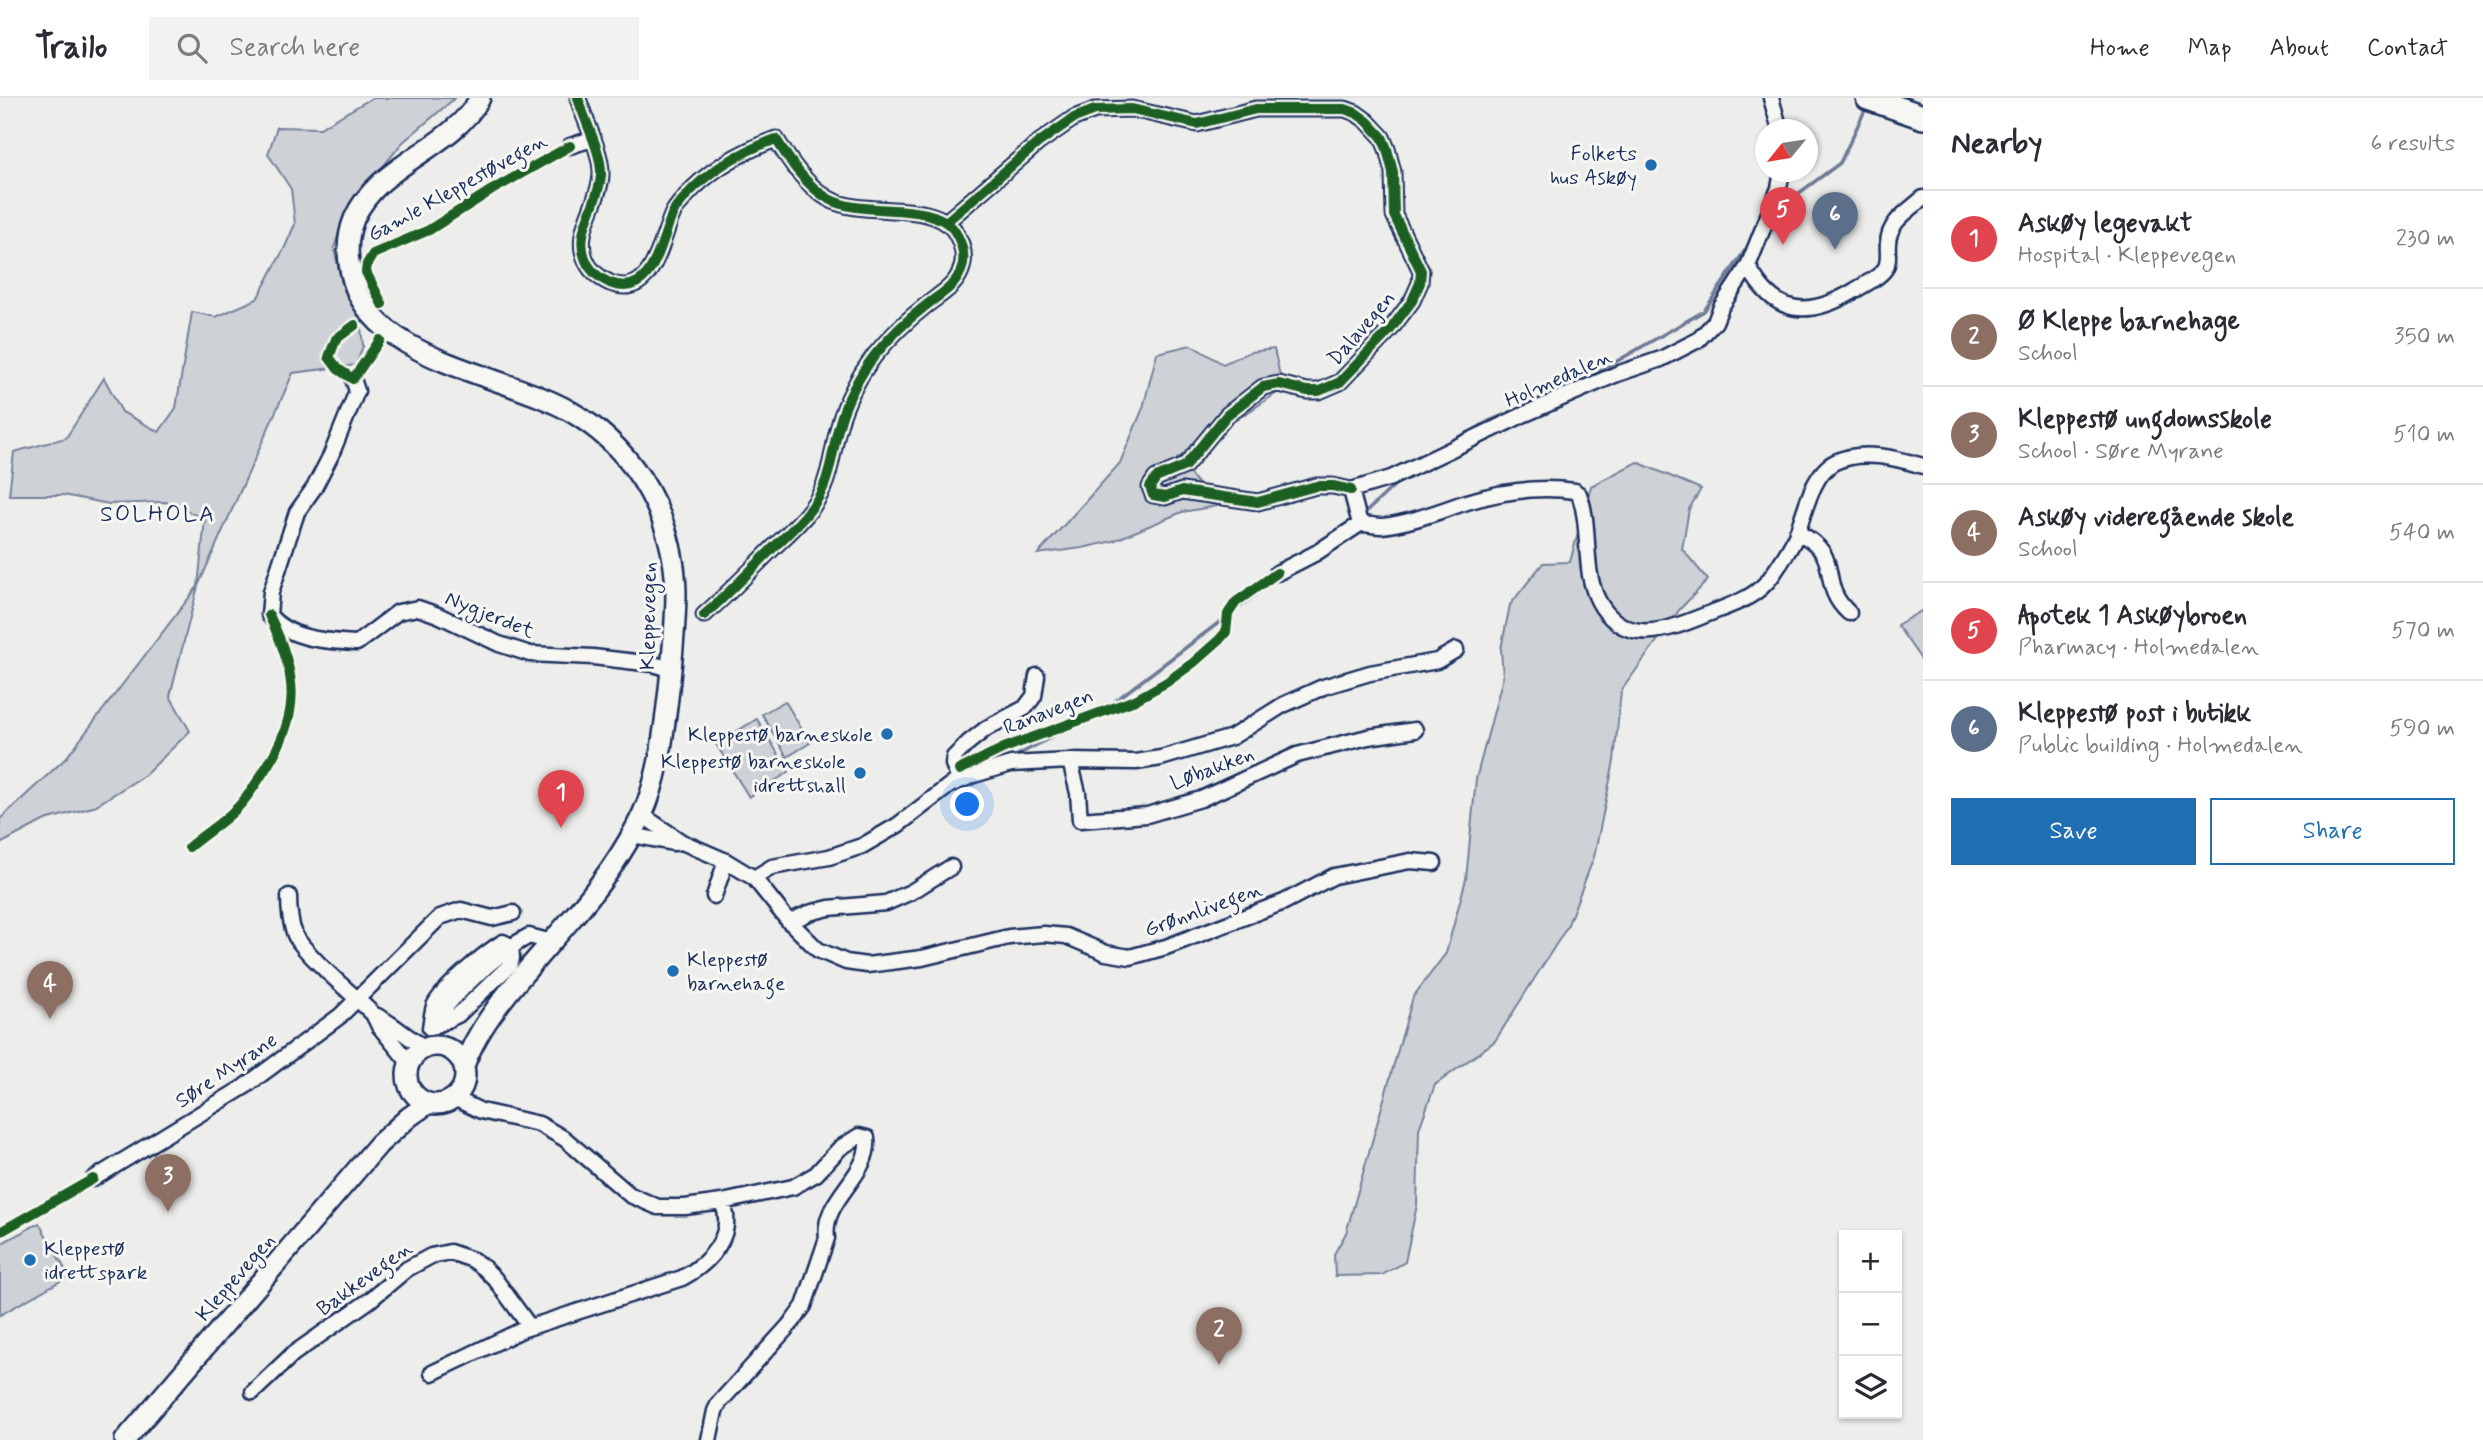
<!DOCTYPE html>
<html lang="en">
<head>
<meta charset="utf-8">
<style>
  :root { --surface:#fff; --page:#f2f2f3; --text:#2b2b33; --muted:#7c7c81; --line:#e1e1e2; --accent:#1f6fb2 }
  body { margin:0; font-family:Mynerve,sans-serif; background:var(--page); color:var(--text) }
  .controls { position:absolute; right:21px; bottom:21px; display:grid; overflow:hidden; border-radius:0px; box-shadow:0 2px 5px #0004 }
  .controls button { width:63px; height:63px; display:grid; place-items:center; padding:0; border:0; border-bottom:2px solid var(--line); background:var(--surface); color:var(--text); font:35px sans-serif }
  .compass { position:absolute; left:1755px; top:21px; width:63px; height:63px; border-radius:50%; background:var(--surface); box-shadow:0 2px 5px #0004; rotate:240deg }
  .you { position:absolute; left:968px; top:707px; width:24px; height:24px; margin:-18px; border:5px solid #fff; border-radius:50%; background:#1a73e8; box-shadow:0 0 0 10px #1a73e833 }
  .badge { display:grid; place-items:center; width:46px; height:46px; border-radius:50%; background:var(--accent); color:#fff; font-size:23px; font-weight:700 }
  .pin { position:absolute; translate:-50% -58px; filter:drop-shadow(0 2px 4px #0008) }
  .pin::after { content:''; position:absolute; top:37px; width:24px; height:21px; background:inherit; clip-path:polygon(0 0,100% 0,50% 100%) }
  .list { margin:0; padding:0; list-style:none }
  h2 { display:flex; justify-content:space-between; align-items:center; height:91px; margin:0; padding:0 28px; font-size:30px }
  h2 small { font-size:23px; font-weight:400; color:var(--muted) }
  .list li { display:grid; grid-template-columns:46px 1fr auto; gap:21px; align-items:center; box-sizing:border-box; height:98px; padding:0 28px; border-top:2px solid var(--line) }
  .list b { display:block; font-size:26px; white-space:nowrap }
  .list p { margin:0; font-size:23px; white-space:nowrap; color:var(--muted) }
  .list em { font-size:23px; font-style:normal; color:var(--muted) }
  .actions { display:flex; gap:14px; padding:21px 28px }
  .actions a { flex:1; padding:16px 0; border:2px solid var(--accent); border-radius:0px; text-align:center; font-size:24px; color:var(--accent) }
  .actions .main { background:var(--accent); color:#fff }
  .icon { flex:none; width:38px; height:38px; fill:none; stroke:currentColor; stroke-width:2; stroke-linecap:round; stroke-linejoin:round }
  .map { position:relative; flex:none; width:1923px; height:1342px; overflow:hidden }
  header { display:flex; align-items:center; gap:42px; box-sizing:border-box; height:98px; padding:0 35px; background:var(--surface); border-bottom:2px solid var(--line) }
  header strong { font-size:33px }
  nav { display:flex; gap:38px; margin-inline-start:auto; font-size:24px }
  .search { width:490px; height:63px; background:var(--page); display:flex; align-items:center; gap:18px; box-sizing:border-box; padding:0 24px; border-radius:0px; color:var(--muted); font-size:26px }
  main { display:flex }
  aside { flex:1; background:var(--surface) }
  .map>svg:first-child { display:block }
  .green { fill:#ced2d7; stroke:#74809a; stroke-width:2 }
  .lines { fill:none; stroke-linecap:round; stroke-linejoin:round }
  .stream { stroke:#6e7a96; stroke-width:3.5 }
  .street-casing { stroke:#1b2f5e; stroke-width:19 }
  .secondary-casing { stroke:#1b2f5e; stroke-width:24 }
  .primary-casing { stroke:#1b2f5e; stroke-width:28 }
  .street { stroke:#f6f6f2; stroke-width:14 }
  .secondary { stroke:#f6f6f2; stroke-width:19 }
  .primary { stroke:#f6f6f2; stroke-width:23 }
  .cycleway-casing { stroke:#f6f6f2; stroke-width:15 }
  .cycleway { stroke:#1b5e20; stroke-width:10 }
  .poi-dot { fill:#1f6fb2; stroke:#f6f6f2; stroke-width:2.5 }
  .labels { text-anchor:middle; stroke-width:6; stroke-linejoin:round; paint-order:stroke }
  .poi-label { font-size:21px; fill:#1b2f5e; stroke:#f6f6f2; text-anchor:end }
  .street-label { font-size:21px; fill:#1b2f5e; stroke:#f6f6f2 }
  .neighbourhood-label { font-size:23px; letter-spacing:2px; fill:#1b2f5e; stroke:#f6f6f2 }
</style>
</head>
<body>
<header>
<strong>Trailo</strong>
<div class="search"><svg class="icon" aria-label="search" viewBox="0 0 24 24"><circle cx="10" cy="10" r="6"/><path d="M15 15l6 6"/></svg>Search here</div>
<nav><a>Home</a><a>Map</a><a>About</a><a>Contact</a></nav>
</header>
<main>
<div class="map">
<svg width="1923" height="1342" viewBox="0 0 1923 1342">
  <rect width="100%" height="100%" fill="#edeeec"/>
  <filter id="ink" filterUnits="userSpaceOnUse"><feTurbulence type="fractalNoise" baseFrequency=".0143" numOctaves="2"/><feDisplacementMap in="SourceGraphic" scale="14" xChannelSelector="R" yChannelSelector="G"/><feConvolveMatrix kernelMatrix="1 2 1 2 8 2 1 2 1" color-interpolation-filters="sRGB"/></filter>
  <g filter="url(#ink)">
    <path class="green" d="M 372,0 L 455,0 L 402,45 L 345,116 L 334,150 L 343,190 L 360,219 L 363,248 L 356,267 L 293,275 L 198,488 L 170,598 L 190,633 L 145,677 L 93,709 L 45,722 L 0,746 L 0,721 L 66,660 L 198,488 L 205,421 L 166,404 L 109,406 L 63,397 L 9,397 L 14,354 L 66,340 L 104,280 L 122,314 L 159,334 L 176,310 L 192,214 L 216,219 L 257,201 L 285,149 L 295,126 L 291,91 L 268,56 L 277,29 L 320,30 Z
      M 1191,247 L 1223,266 L 1250,254 L 1274,251 L 1283,291 L 1177,361 L 1217,408 L 1182,414 L 1113,443 L 1082,450 L 1038,456 L 1120,365 L 1143,310 L 1157,255 Z
      M 1637,364 L 1701,391 L 1689,411 L 1682,451 L 1708,482 L 1680,511 L 1621,593 L 1614,663 L 1594,759 L 1567,829 L 1495,943 L 1435,987 L 1419,1031 L 1417,1107 L 1405,1164 L 1382,1177 L 1335,1178 L 1334,1156 L 1346,1135 L 1413,899 L 1446,855 L 1466,781 L 1476,681 L 1503,579 L 1501,551 L 1510,507 L 1543,465 L 1570,464 L 1591,388 Z
      M 1923,512 L 1923,564 L 1897,527 Z
      M 785,603 L 810,645 L 787,659 L 762,616 Z
      M 757,621 L 789,674 L 749,699 L 716,646 Z
      M 39,1125 L 69,1178 L 0,1217 L 0,1146 Z"/>
    <g class="lines">
      <path class="stream" d="M 1776,112 L 1840,65 L 1867,8
        M 1458,341 L 1489,323 L 1579,285 L 1704,213 L 1752,142
        M 1363,417 L 1398,384
        M 1010,661 L 1103,612 L 1278,480"/>
      <g class="street-casing">
        <path id="street" d="M 578,0 C 584,22 602,54 601,77 C 600,104 574,132 585,160 C 589,172 599,180 610,185 C 654,202 661,140 673,115 C 676,109 682,103 686,98 C 709,72 743,53 776,41 C 789,62 806,88 829,101 C 863,120 931,101 954,132 C 963,146 967,162 959,177 C 952,191 936,199 924,209 C 906,223 889,240 875,257 C 860,276 845,304 839,328 C 833,348 832,370 823,390 C 813,415 788,435 769,454 C 748,475 727,497 704,517
          M 1771,0 L 1780,32
          M 570,48 L 592,41
          M 946,124 L 1038,45 L 1074,20 L 1095,12 L 1132,11 L 1197,26 L 1256,11 L 1345,11 L 1356,15 L 1367,23 L 1382,39 L 1387,51 L 1393,74 L 1394,117 L 1421,173 L 1420,185 L 1412,203 L 1390,232 L 1340,284 L 1319,293 L 1307,293 L 1279,286 L 1263,289 L 1227,317 L 1185,368 L 1156,380 L 1150,389 L 1153,397 L 1165,399 L 1182,393 L 1258,404 L 1316,388 L 1333,388 L 1351,392
          M 1748,168 C 1774,217 1807,221 1854,193 C 1863,187 1879,180 1885,171 C 1890,163 1887,154 1888,145 C 1889,123 1909,113 1923,100
          M 353,281 L 357,293 L 331,357 L 314,390 L 297,414 L 271,494 L 269,517 C 289,542 327,543 357,545 L 398,514 L 418,510 L 438,517 L 499,546 L 530,556 L 593,559 L 653,566 L 671,571
          M 1575,393 C 1538,388 1502,393 1467,404 C 1439,413 1411,425 1382,428 C 1375,428 1368,426 1360,426 L 1351,392 L 1391,380 L 1525,316 L 1617,276 L 1661,261 L 1698,242 L 1715,224 L 1721,209 L 1748,168 L 1779,90 L 1782,74
          M 1579,396 C 1593,432 1580,476 1602,509 C 1630,550 1672,530 1708,516 C 1731,507 1756,500 1771,479 C 1780,466 1790,452 1796,438 C 1804,417 1812,375 1835,364 C 1862,351 1896,360 1923,368
          M 1797,434 C 1847,459 1815,484 1849,515
          M 1277,475 L 1316,455 L 1360,426
          M 1070,663 L 1078,695 L 1080,722 L 1147,717 L 1201,701 L 1297,657 L 1368,639 L 1415,632
          M 959,682 L 953,666 L 954,659 L 969,644 L 987,630 L 1025,610 L 1034,598 L 1037,578
          M 642,717 L 682,744 L 726,763 L 754,780 L 786,820 L 818,852 L 846,864 L 867,867 L 922,860 L 1009,839 L 1044,836 L 1066,838 L 1106,855 L 1130,859 L 1166,849 L 1284,804 L 1334,778 L 1410,763 L 1434,765
          M 632,737 L 673,745 L 682,744
          M 754,780 L 772,769 L 829,759 L 862,748 L 898,727 L 950,687 L 974,677 L 1011,666 L 1070,663 L 1136,664 L 1161,660 L 1232,639 L 1283,607 L 1323,589 L 1370,575 L 1437,563 L 1456,552
          M 289,798 C 289,811 290,825 295,837 C 305,857 355,898 373,916 C 393,924 407,941 427,950
          M 714,798 L 726,763
          M 789,824 L 809,815 L 829,810 L 886,805 L 911,794 L 951,769
          M 503,844 L 511,848 L 512,860 L 510,867 L 458,917 L 430,930 C 431,923 432,915 434,908 C 442,890 486,854 503,844 Z
          M 373,916 L 379,928 L 410,966
          M 434,924 C 454,895 499,854 529,838 L 552,844
          M 454,1000 L 481,1013 L 539,1026 L 565,1041 L 630,1097 L 658,1109 L 685,1109 L 722,1104 L 793,1089 L 816,1076 L 840,1050 L 859,1038 L 867,1040 C 871,1078 821,1101 827,1140 L 804,1208 L 793,1223 L 719,1305 L 715,1313 L 709,1342
          M 93,1081 L 244,989 L 340,918 L 440,819 L 461,812 L 492,820 L 513,815
          M 432,1275 L 524,1231 L 682,1180 C 709,1166 737,1136 722,1104
          M 253,1294 L 293,1256 L 370,1202 L 407,1171 L 431,1158 L 450,1154 L 473,1162 L 484,1170 L 495,1181 L 530,1229"/>
      </g>
      <g class="secondary-casing">
        <path id="secondary" d="M407 977a29 29 0 1 1 58 0a29 29 0 1 1-58 0Z
          M 464,968 C 481,918 533,866 567,826 C 597,792 623,757 642,717 C 659,680 663,639 668,600 C 672,564 676,528 676,493 C 674,422 638,356 578,318 C 511,275 378,267 353,183 C 347,163 346,141 354,121 C 378,65 451,52 480,0
          M 125,1342 L 379,1046 L 409,1019 L 429,1005"/>
      </g>
      <g class="primary-casing">
        <path id="primary" d="M 1868,0 L 1923,19"/>
      </g>
      <use href="#street" class="street"/>
      <use href="#secondary" class="secondary"/>
      <use href="#primary" class="primary"/>
      <g class="cycleway-casing">
        <path id="cycleway" d="M 578,0 C 584,22 602,54 601,77 C 600,104 574,132 585,160 C 589,172 599,180 610,185 C 654,202 661,140 673,115 C 676,109 682,103 686,98 C 709,72 743,53 776,41 C 789,62 806,88 829,101 C 863,120 931,101 954,132 C 963,146 967,162 959,177 C 952,191 936,199 924,209 C 906,223 889,240 875,257 C 860,276 845,304 839,328 C 833,348 832,370 823,390 C 813,415 788,435 769,454 C 748,475 727,497 704,517
          M 946,124 L 1038,45 L 1074,20 L 1095,12 L 1132,11 L 1197,26 L 1256,11 L 1345,11 L 1356,15 L 1367,23 L 1382,39 L 1387,51 L 1393,74 L 1394,117 L 1421,173 L 1420,185 L 1412,203 L 1390,232 L 1340,284 L 1319,293 L 1307,293 L 1279,286 L 1263,289 L 1227,317 L 1185,368 L 1156,380 L 1150,389 L 1153,397 L 1165,399 L 1182,393 L 1258,404 L 1316,388 L 1333,388 L 1351,392
          M 382,206 L 366,174 L 367,166 L 373,156 L 429,132 L 492,92 L 570,48
          M 355,227 L 336,241 L 329,259 L 338,271 L 353,281 L 380,242
          M 959,672 L 1004,650 L 1135,602 L 1167,584 L 1193,565 L 1219,542 L 1226,534 L 1228,516 L 1236,504 L 1277,475
          M 189,749 C 204,736 221,726 235,712 C 247,701 255,687 264,673 C 302,616 298,577 269,517
          M 0,1134 L 93,1081"/>
      </g>
      <use href="#cycleway" class="cycleway"/>
    </g>
  </g>
  <g class="poi-dot">
    <circle cx="1651" cy="67" r="7"/>
    <circle cx="887" cy="636" r="7"/>
    <circle cx="860" cy="675" r="7"/>
    <circle cx="673" cy="873" r="7"/>
    <circle cx="30" cy="1162" r="7"/>
  </g>
  <g class="labels">
    <g class="poi-label">
      <text x="1637" y="62">Folkets<tspan x="1637" dy="24">hus Askøy</tspan></text>
      <text x="873" y="643">Kleppestø barneskole</text>
      <text x="846" y="670">Kleppestø barneskole<tspan x="846" dy="24">idrettshall</tspan></text>
      <text x="687" y="868" text-anchor="start">Kleppestø<tspan x="687" dy="24">barnehage</tspan></text>
      <text x="44" y="1157" text-anchor="start">Kleppestø<tspan x="44" dy="24">idrettspark</tspan></text>
    </g>
    <g class="street-label">
      <text transform="translate(457 89) rotate(-29)" y="7">Gamle Kleppestøvegen</text>
      <text transform="translate(1361 230) rotate(-49)" y="7">Dalavegen</text>
      <text transform="translate(1558 280) rotate(-24)" y="7">Holmedalen</text>
      <text transform="translate(490 516) rotate(22)" y="7">Nygjerdet</text>
      <text transform="translate(648 518) rotate(-89)" y="7">Kleppevegen</text>
      <text transform="translate(1048 613) rotate(-21)" y="7">Ranavegen</text>
      <text transform="translate(1212 670) rotate(-21)" y="7">Løbakken</text>
      <text transform="translate(1203 811) rotate(-20)" y="7">Grønnlivegen</text>
      <text transform="translate(226 972) rotate(-34)" y="7">Søre Myrane</text>
      <text transform="translate(235 1179) rotate(-49)" y="7">Kleppevegen</text>
      <text transform="translate(364 1180) rotate(-36)" y="7">Bakkevegen</text>
    </g>
    <g class="neighbourhood-label">
      <text x="158" y="423">SOLHOLA</text>
    </g>
  </g>
</svg>
<div class="controls">
<button>+</button>
<button>−</button>
<button><svg class="icon" aria-label="layers" viewBox="0 0 24 24"><path d="M12 4l9 5-9 5-9-5zM3 14l9 5 9-5"/></svg></button>
</div>
<svg class="compass" viewBox="-18 -18 36 36"><path d="M0-13l5 13h-10z" fill="#e53935"/><path d="M0 13l5-13h-10z" fill="#7c7c81"/></svg>
<div class="you"></div>
<div class="pin badge" style="left:561px;top:730px;background:#e0444e">1</div>
<div class="pin badge" style="left:1219px;top:1267px;background:#8d6e63">2</div>
<div class="pin badge" style="left:168px;top:1114px;background:#8d6e63">3</div>
<div class="pin badge" style="left:50px;top:921px;background:#8d6e63">4</div>
<div class="pin badge" style="left:1783px;top:147px;background:#e0444e">5</div>
<div class="pin badge" style="left:1835px;top:152px;background:#5c6f8a">6</div>
</div>
<aside>
<h2>Nearby<small>6 results</small></h2>
<ul class="list">
<li><span class="badge" style="background:#e0444e">1</span><div><b>Askøy legevakt</b><p>Hospital · Kleppevegen</p></div><em>230 m</em></li>
<li><span class="badge" style="background:#8d6e63">2</span><div><b>Ø Kleppe barnehage</b><p>School</p></div><em>350 m</em></li>
<li><span class="badge" style="background:#8d6e63">3</span><div><b>Kleppestø ungdomsskole</b><p>School · Søre Myrane</p></div><em>510 m</em></li>
<li><span class="badge" style="background:#8d6e63">4</span><div><b>Askøy videregående skole</b><p>School</p></div><em>540 m</em></li>
<li><span class="badge" style="background:#e0444e">5</span><div><b>Apotek 1 Askøybroen</b><p>Pharmacy · Holmedalen</p></div><em>570 m</em></li>
<li><span class="badge" style="background:#5c6f8a">6</span><div><b>Kleppestø post i butikk</b><p>Public building · Holmedalen</p></div><em>590 m</em></li>
</ul>
<div class="actions"><a class="main">Save</a><a>Share</a></div>
</aside>
</main>
</body>
</html>
